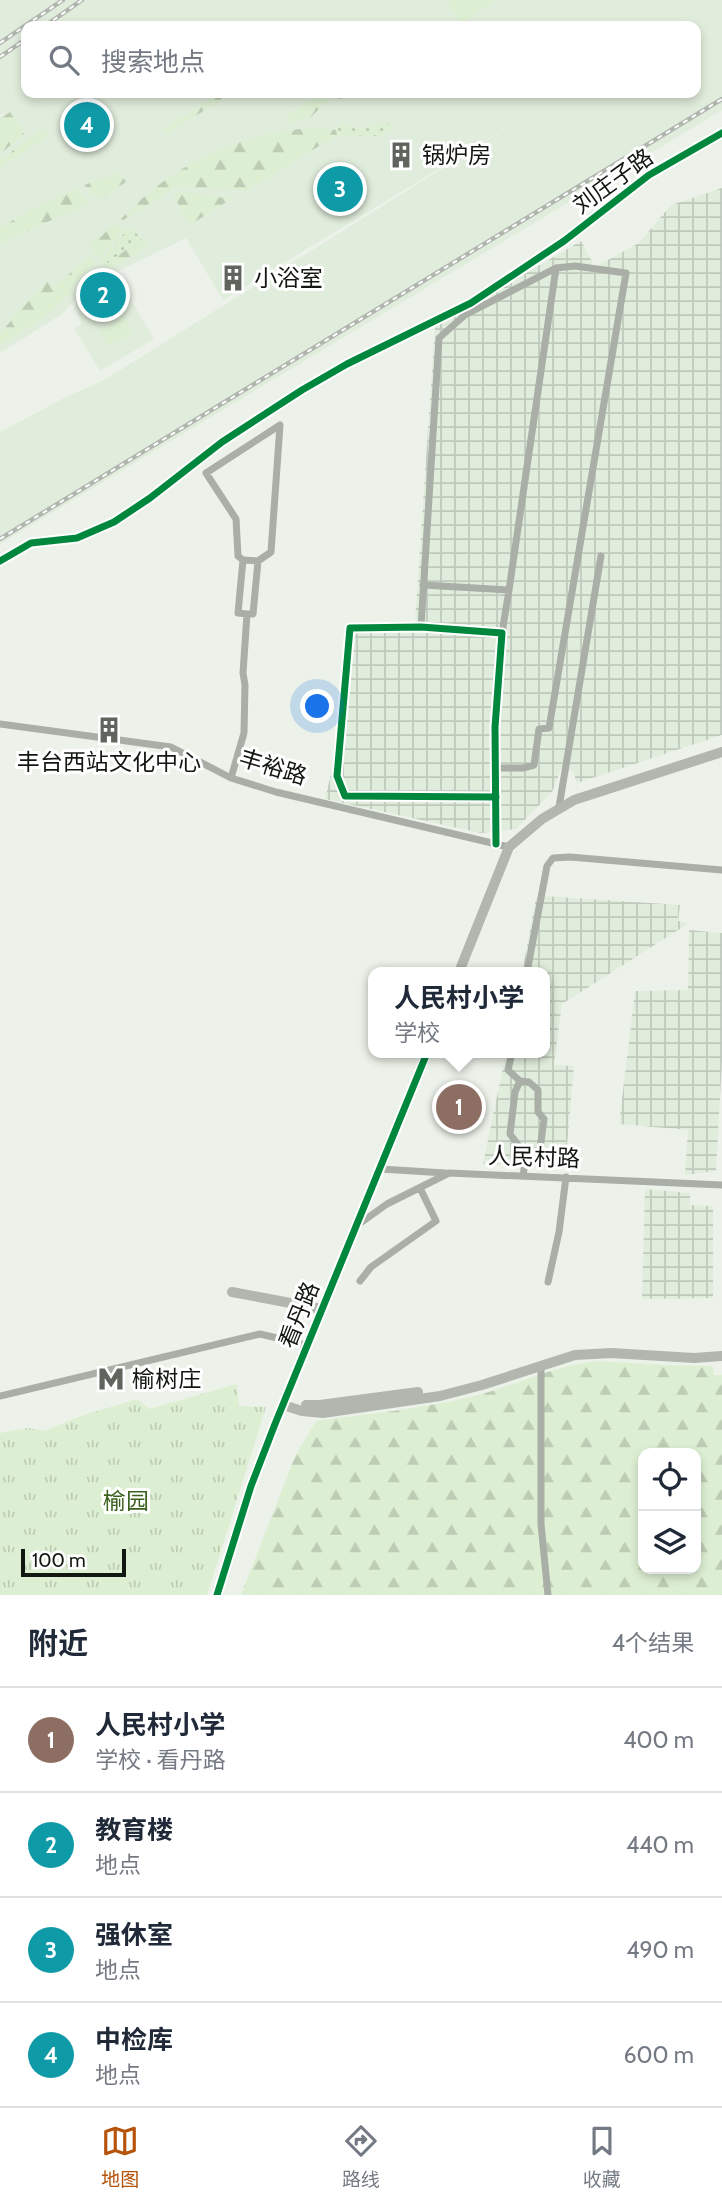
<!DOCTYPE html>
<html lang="zh">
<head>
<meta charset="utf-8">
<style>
  :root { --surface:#fff; --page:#f2f2f3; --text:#1f2937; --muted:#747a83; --line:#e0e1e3; --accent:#b45309 }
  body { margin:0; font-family:Cabin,"Noto Sans SC",sans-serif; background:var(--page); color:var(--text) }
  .controls { position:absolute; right:21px; bottom:21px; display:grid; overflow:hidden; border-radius:14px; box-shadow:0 4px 10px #0003 }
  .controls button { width:63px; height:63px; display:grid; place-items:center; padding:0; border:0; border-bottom:2px solid var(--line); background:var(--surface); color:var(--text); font:35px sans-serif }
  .scale { position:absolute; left:21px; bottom:18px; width:105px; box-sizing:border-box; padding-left:7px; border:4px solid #131711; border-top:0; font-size:19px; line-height:24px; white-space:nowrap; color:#131711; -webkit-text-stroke:5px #fff; paint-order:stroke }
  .you { position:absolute; left:318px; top:707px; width:24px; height:24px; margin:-18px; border:5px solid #fff; border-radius:50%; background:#1a73e8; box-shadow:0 0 0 10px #1a73e833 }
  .badge { display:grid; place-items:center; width:46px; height:46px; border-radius:50%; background:var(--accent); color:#fff; font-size:23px; font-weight:700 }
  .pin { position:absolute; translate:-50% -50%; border:4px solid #fff; box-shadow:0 2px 7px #0006 }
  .popup { position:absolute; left:368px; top:967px; width:182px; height:91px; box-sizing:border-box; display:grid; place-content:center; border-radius:14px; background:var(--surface); filter:drop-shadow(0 2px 5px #0005); font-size:23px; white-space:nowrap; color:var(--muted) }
  .popup b { font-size:26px; color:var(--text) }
  .popup::after { content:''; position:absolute; left:50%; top:100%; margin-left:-14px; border:14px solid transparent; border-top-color:var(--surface) }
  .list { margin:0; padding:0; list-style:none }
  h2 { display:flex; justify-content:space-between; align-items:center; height:91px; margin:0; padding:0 28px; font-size:30px }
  h2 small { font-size:23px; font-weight:400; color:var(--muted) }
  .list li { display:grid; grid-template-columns:46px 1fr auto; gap:21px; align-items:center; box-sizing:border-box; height:105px; padding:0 28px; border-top:2px solid var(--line) }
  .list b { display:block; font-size:26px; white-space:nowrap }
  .list p { margin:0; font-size:23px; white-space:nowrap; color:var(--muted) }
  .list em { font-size:23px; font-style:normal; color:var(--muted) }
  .icon { flex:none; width:38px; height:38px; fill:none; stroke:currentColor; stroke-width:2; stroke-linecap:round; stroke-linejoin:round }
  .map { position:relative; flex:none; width:722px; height:1595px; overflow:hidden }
  .search { position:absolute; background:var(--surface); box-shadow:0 4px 10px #0003; left:21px; right:21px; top:21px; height:77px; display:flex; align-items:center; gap:18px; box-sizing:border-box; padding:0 24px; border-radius:14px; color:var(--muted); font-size:26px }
  .sheet { height:511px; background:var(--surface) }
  nav { display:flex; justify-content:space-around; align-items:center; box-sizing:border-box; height:98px; border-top:2px solid var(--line); background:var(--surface); font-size:19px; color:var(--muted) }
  nav a { display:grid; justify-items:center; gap:4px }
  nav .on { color:var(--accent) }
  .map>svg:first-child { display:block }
  .built { fill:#e1eddc; fill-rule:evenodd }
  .industrial { fill:url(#industrial-grid) }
  .grass { fill:url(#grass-dots) }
  .forest { fill:url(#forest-firs); fill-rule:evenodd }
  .park { fill:url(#park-tufts) }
  .garden { fill:#ddefd3 }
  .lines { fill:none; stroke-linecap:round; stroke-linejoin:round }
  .street { stroke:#a9aea6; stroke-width:7 }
  .secondary { stroke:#b1b7ae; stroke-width:10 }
  .rail-casing { stroke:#b0b5ae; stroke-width:4.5 }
  .rail { stroke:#fff; stroke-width:2; stroke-dasharray:5; stroke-linecap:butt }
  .cycleway-casing { stroke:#fff; stroke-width:11 }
  .cycleway { stroke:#00873e; stroke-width:7 }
  .labels { text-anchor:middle; stroke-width:6; stroke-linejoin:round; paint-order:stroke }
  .poi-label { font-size:23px; fill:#131711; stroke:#fff; text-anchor:start }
  .street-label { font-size:23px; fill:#131711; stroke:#fff }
  .park-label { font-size:23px; fill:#3b611f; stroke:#fff }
</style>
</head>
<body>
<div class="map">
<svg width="722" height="1595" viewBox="0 0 722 1595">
  <defs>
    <pattern id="industrial-grid" width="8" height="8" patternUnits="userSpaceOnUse" patternTransform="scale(1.75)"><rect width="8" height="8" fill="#e1eddc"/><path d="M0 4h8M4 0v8" fill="none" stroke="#c0cabc"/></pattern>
    <pattern id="grass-dots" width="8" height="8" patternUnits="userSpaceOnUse" patternTransform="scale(1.75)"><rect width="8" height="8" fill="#ddefd3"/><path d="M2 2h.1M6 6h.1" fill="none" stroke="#bdccb4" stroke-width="1.8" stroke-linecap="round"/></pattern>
    <pattern id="forest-firs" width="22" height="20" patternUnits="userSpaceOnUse" patternTransform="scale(1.75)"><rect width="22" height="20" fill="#ddefd3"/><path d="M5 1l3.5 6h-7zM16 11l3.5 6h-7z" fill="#bdccb4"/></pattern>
    <pattern id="park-tufts" width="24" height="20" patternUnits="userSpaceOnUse" patternTransform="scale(1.75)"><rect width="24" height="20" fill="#ddefd3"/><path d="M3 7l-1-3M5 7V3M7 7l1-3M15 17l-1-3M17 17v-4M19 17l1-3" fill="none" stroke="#bdccb4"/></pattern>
  </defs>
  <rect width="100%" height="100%" fill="#ecf2e9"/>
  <path class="built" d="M 0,0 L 722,0 L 722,110 L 0,544 L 0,432 L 66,397 L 104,380 L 536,110 L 223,300 L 186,238 L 115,273 L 154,339 L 100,371 L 74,328 L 82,323 L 75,309 L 77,298 L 61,315 L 0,353 L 0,117 L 14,107 L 0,115 ZM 26,26 L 696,26 L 696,93 L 26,93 Z"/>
  <path class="industrial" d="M 722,188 L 722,735 L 577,783 L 573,771 L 561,769 L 552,792 L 516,829 L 481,833 L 325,799 L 333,766 L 347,623 L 415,622 L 435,326 L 581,241 L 595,267 L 639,243 L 671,205 Z
    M 544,896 L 680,905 L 678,921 L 689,923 L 562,1004 L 554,1065 L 574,1066 L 565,1168 L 483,1164 L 506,1053 L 545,1053 L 545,972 L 522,972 L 536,898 Z
    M 689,930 L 722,933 L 722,1061 L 716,1171 L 685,1175 L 688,1130 L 619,1124 L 635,991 L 688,990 Z
    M 645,1189 L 690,1193 L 690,1205 L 713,1206 L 713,1298 L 642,1299 Z"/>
  <path class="grass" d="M 384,122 L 393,125 L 395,127 L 379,136 L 337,135 L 336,130 L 342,124 L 359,129 Z
    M 132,228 L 141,239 L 105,265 L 100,261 L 127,230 Z"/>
  <path class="forest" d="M 220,93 L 228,93 L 217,103 L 165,134 L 163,130 Z
    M 351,93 L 341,99 L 331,97 L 311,117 L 290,123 L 287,116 L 318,94 Z
    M 10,112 L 24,134 L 0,154 L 0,119 Z
    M 318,128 L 336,130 L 337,135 L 246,191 L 178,186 L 123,220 L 121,219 C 173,164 243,130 318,128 Z
    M 42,129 L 51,134 L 0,167 L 0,160 Z
    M 120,173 L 126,182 L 99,199 L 84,185 Z
    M 76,189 L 90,203 L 0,243 L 0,228 L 32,209 Z
    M 185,192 L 231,199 L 190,225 L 173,195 Z
    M 113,224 L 124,230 L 99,258 L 93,254 L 94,249 L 90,243 L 98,235 L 101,237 Z
    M 141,239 L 148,246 L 109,269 L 105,265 Z
    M 90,257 L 96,261 L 77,280 L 71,293 L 49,314 L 0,345 L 0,333 L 47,281 L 52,288 Z
    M 598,1361 L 665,1365 L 713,1366 L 714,1375 L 722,1375 L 722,1595 L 241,1595 L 296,1454 L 316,1421 C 367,1414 420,1409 470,1397 C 514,1387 553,1365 598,1361 ZM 643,1453 L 696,1453 L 696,1569 L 643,1569 Z"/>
  <path class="park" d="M 237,1384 L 239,1406 L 266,1407 L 207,1595 L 0,1595 L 0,1433 L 28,1428 L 44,1431 L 81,1416 L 137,1399 L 149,1409 Z"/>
  <path class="garden" d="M 447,0 L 497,0 L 461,23 Z
    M 124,317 L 133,332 L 109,346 L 100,332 Z"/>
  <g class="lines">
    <path class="street" d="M 243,560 L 238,556 L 236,519 L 206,473 L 280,425 L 271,552 L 258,561
      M 0,561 L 31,543 L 77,538 L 114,522 L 150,498 L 222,442 L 302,390 L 347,364 L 471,303 L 564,241 L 649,175 L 722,133
      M 423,585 L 509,590 L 502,633
      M 421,627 L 439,338 L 465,315 L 556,268 L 509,590
      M 0,724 L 171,747 L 231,778 L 276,792 L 509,847
      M 496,768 L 523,768 L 534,765 L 539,729 L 549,728 L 626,273 L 575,266 L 556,268
      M 231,778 L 244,733 L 245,685 L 243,673 L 247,614 L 253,614 L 258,561 L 243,560 L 238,613 L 247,614
      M 559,807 L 601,556
      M 496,844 L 495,727 L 502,633 L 421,627 L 350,628 L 337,776 L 345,796 L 496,797
      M 527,972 L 547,866 L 553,858 L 570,857 L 722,870
      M 512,1053 L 508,1070 L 520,1081 L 515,1092 L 510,1134 L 526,1155 L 523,1176
      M 520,1081 L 529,1082 L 538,1090 L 538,1112 L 544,1119 L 540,1149 L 526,1155
      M 381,1169 L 445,1173
      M 359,1224 L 387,1204 L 449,1173 L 722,1185
      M 360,1281 L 371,1267 L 436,1221 L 420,1188
      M 548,1282 L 559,1232 L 566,1177
      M 541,1365 L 541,1524 L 548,1595
      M 0,1396 L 260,1334 L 307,1345"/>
    <path class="secondary" d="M 459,972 L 509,847 L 542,819 L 574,800 L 722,752
      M 232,1292 L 322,1309
      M 283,1405 L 302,1411 L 323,1413 L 440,1396 L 482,1385 L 575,1355 L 611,1353 L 694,1358 L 722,1356
      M 306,1405 L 320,1405 L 418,1392
      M 217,1595 L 251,1486 L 275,1424 L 427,1053"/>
    <g class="rail-casing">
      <path id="rail" d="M 45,26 L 82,0
        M 0,43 L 63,0
        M 0,57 L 26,39
        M 0,539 L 722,99"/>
    </g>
    <use href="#rail" class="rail"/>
    <g class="cycleway-casing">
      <path id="cycleway" d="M 0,561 L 31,543 L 77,538 L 114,522 L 150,498 L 222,442 L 302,390 L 347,364 L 471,303 L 564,241 L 649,175 L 722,133
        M 496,844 L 495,727 L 502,633 L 421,627 L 350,628 L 337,776 L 345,796 L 496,797
        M 217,1595 L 251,1486 L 275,1424 L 427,1053"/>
    </g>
    <use href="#cycleway" class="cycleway"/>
  </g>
  <defs>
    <g id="building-bare" transform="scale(2.1)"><path d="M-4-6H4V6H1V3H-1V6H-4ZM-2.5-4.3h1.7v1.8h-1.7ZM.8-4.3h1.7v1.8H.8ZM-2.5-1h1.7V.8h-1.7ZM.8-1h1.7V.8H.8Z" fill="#5f645d" stroke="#fff" stroke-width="2.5" paint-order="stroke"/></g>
    <g id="metro-bare" transform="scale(2.1)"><path d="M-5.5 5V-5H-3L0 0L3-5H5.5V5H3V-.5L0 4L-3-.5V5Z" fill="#5f645d" stroke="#fff" stroke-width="2.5" paint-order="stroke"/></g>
  </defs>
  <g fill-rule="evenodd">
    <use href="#building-bare" x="401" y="155"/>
    <use href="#building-bare" x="233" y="278"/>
    <use href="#building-bare" x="109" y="730"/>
    <use href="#metro-bare" x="111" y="1379"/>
  </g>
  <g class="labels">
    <g class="poi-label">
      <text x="422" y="163">锅炉房</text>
      <text x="254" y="286">小浴室</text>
      <text x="109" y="770" text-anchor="middle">丰台西站文化中心</text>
      <text x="132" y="1387">榆树庄</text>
    </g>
    <g class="street-label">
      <text transform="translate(613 181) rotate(-36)" y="8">刘庄子路</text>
      <text transform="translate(273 767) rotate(17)" y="8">丰裕路</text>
      <text transform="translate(534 1157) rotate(2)" y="8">人民村路</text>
      <text transform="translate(299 1315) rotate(-68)" y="8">看丹路</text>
    </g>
    <g class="park-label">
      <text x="126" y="1509">榆园</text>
    </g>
  </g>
</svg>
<div class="controls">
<button><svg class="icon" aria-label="locate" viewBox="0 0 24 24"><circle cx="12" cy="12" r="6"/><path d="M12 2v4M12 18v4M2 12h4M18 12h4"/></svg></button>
<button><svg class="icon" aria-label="layers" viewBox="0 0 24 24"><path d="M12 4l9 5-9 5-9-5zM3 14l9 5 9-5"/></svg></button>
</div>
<div class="scale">100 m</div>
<div class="you"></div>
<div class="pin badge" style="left:459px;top:1107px;background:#8d6e63">1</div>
<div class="popup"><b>人民村小学</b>学校</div>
<div class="pin badge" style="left:103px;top:295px;background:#0f9aa8">2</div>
<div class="pin badge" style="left:340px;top:189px;background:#0f9aa8">3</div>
<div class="pin badge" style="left:87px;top:125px;background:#0f9aa8">4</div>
<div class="search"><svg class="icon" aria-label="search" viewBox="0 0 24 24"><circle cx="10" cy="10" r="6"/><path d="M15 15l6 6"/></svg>搜索地点</div>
</div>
<section class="sheet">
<h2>附近<small>4个结果</small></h2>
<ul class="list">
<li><span class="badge" style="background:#8d6e63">1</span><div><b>人民村小学</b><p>学校 · 看丹路</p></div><em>400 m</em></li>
<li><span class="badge" style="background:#0f9aa8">2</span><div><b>教育楼</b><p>地点</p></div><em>440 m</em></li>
<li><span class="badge" style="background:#0f9aa8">3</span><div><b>强休室</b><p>地点</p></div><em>490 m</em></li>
<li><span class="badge" style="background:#0f9aa8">4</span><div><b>中检库</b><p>地点</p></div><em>600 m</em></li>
</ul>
</section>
<nav>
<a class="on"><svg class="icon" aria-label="map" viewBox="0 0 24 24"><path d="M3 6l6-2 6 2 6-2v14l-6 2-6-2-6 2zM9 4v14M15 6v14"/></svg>地图</a>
<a><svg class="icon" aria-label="directions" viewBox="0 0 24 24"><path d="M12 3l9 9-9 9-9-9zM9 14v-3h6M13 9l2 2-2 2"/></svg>路线</a>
<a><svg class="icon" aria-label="saved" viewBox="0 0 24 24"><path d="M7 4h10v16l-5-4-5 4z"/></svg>收藏</a>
</nav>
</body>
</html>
